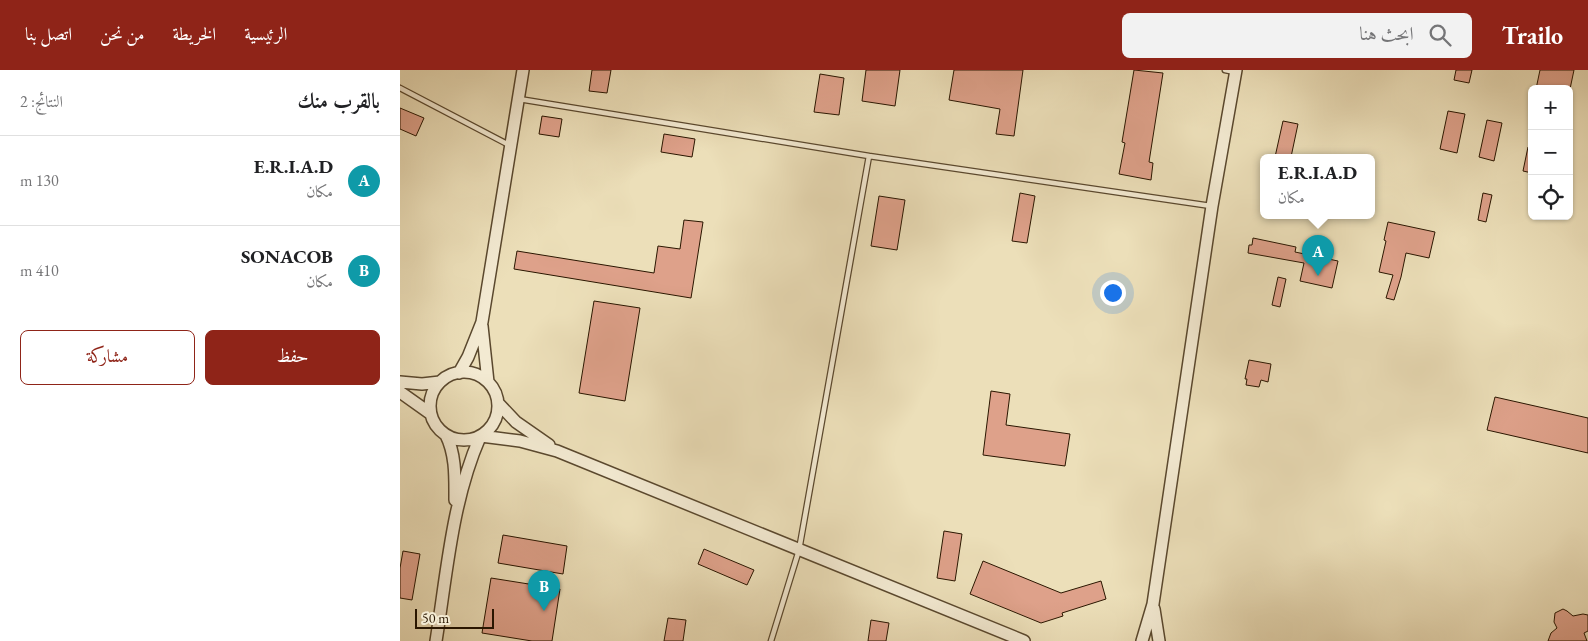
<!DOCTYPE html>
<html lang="ar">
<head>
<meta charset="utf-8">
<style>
  :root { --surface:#fff; --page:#f2f2f2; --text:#202124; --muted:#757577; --line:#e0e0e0; --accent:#8f2418 }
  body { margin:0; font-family:"EB Garamond",Amiri,serif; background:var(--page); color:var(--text); direction:rtl }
  .controls { position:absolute; right:15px; top:15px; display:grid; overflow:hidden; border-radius:8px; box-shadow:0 1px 4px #0004 }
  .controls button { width:45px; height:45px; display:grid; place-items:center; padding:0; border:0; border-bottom:1px solid var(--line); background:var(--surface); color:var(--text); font:25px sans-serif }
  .scale { position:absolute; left:15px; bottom:12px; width:79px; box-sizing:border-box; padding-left:5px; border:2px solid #2a1600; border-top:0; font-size:14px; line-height:18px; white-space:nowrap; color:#2a1600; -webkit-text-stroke:4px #f3ead2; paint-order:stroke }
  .you { position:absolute; left:712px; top:222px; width:18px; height:18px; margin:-12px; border:4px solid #fff; border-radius:50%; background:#1a73e8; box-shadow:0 0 0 8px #1a73e833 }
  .badge { display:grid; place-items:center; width:32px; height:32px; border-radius:50%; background:var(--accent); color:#fff; font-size:16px; font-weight:700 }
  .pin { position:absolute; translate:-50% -41px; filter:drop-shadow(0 1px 2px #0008) }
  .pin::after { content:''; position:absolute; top:26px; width:18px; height:15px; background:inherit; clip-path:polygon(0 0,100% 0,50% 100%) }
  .popup { position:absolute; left:860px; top:84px; width:115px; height:65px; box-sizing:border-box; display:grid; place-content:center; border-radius:8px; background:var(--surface); filter:drop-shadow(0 1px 4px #0005); font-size:16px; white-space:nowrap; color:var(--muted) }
  .popup b { font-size:19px; color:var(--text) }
  .popup::after { content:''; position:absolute; left:50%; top:100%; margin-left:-10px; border:10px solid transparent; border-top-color:var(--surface) }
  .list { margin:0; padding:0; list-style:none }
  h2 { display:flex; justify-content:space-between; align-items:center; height:65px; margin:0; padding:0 20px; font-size:21px }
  h2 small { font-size:16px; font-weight:400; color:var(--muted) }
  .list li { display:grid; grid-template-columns:32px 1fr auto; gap:15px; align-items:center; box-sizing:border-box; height:90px; padding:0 20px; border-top:1px solid var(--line) }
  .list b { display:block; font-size:19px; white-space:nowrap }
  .list p { margin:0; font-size:16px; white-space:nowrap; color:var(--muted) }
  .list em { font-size:16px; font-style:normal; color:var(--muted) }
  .actions { display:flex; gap:10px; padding:15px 20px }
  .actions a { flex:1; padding:11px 0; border:1px solid var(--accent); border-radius:8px; text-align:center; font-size:18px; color:var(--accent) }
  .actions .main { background:var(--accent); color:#fff }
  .icon { flex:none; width:28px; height:28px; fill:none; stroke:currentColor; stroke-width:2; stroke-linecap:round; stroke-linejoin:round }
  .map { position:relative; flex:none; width:1188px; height:571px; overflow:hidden; direction:ltr }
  header { display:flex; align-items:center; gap:30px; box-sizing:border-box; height:70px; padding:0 25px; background:var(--accent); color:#fff }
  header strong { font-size:24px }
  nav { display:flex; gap:28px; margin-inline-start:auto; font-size:18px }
  .search { width:350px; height:45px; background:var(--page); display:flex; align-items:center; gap:12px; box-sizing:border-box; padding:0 18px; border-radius:8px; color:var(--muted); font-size:19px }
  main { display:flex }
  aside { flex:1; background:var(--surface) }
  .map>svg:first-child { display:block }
  .building { fill:#dea18a; stroke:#2a1600 }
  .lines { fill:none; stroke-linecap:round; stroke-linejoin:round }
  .service-casing { stroke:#5a482e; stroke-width:7 }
  .tertiary-casing { stroke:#5a482e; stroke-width:14 }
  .service { stroke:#f3ead2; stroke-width:4.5 }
  .tertiary { stroke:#f3ead2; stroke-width:11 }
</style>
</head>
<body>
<header>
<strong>Trailo</strong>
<div class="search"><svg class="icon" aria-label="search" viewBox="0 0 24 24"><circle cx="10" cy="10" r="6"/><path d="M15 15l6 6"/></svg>ابحث هنا</div>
<nav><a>الرئيسية</a><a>الخريطة</a><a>من نحن</a><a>اتصل بنا</a></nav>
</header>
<main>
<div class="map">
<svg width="1188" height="571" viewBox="0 0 1188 571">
  <rect width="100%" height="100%" fill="#ecdfb9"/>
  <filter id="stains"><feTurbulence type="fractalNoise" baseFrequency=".004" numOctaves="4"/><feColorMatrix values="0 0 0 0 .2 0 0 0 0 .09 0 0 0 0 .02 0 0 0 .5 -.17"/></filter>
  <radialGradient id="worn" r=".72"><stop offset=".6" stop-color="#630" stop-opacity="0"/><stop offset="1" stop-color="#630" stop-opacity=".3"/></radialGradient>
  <path class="building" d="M 192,0 L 211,0 L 207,23 L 189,21 Z
    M 466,0 L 500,0 L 495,36 L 462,31 Z
    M 554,0 L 623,0 L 614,66 L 596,64 L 600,39 L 549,30 Z
    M 734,0 L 763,3 L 749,92 L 753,93 L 751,110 L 719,104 L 725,73 L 722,72 Z
    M 1056,0 L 1072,0 L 1069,13 L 1054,10 Z
    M 1140,0 L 1174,0 L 1170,19 L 1136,19 Z
    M 420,4 L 444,8 L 439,45 L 414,42 Z
    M 0,38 L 24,48 L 16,66 L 0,59 Z
    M 1048,41 L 1065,44 L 1057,83 L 1040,79 Z
    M 142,46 L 162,49 L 159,67 L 139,64 Z
    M 1087,50 L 1102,53 L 1094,91 L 1079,87 Z
    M 883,51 L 898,54 L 891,87 L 875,87 Z
    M 264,64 L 295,69 L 292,87 L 261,82 Z
    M 1128,77 L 1132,78 L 1132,103 L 1123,101 Z
    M 620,123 L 635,126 L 627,173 L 612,171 Z
    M 1083,123 L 1092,125 L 1086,152 L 1078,150 Z
    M 479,126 L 505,130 L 497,180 L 471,176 Z
    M 284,150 L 303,152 L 291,228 L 114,199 L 117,181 L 254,203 L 258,176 L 280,179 Z
    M 988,152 L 1035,162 L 1029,188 L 1006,183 L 1001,207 L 994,230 L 986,228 L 993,205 L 979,202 L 986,171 L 984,170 Z
    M 853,168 L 896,177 L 895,182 L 938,191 L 932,218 L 900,211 L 904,193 L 848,183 L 849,175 L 852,175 Z
    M 878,207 L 886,209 L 880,237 L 872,235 Z
    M 194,231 L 240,238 L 225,331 L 179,323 Z
    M 849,290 L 871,294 L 868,312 L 861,310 L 859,317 L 846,315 L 847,309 L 845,309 Z
    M 591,321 L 610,324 L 606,355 L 670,364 L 665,396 L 583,385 Z
    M 1095,327 L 1188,348 L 1188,383 L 1087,360 Z
    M 544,461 L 562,464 L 555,511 L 537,508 Z
    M 103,465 L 167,476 L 163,504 L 98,493 Z
    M 304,479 L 354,500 L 347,515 L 298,494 Z
    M 3,481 L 20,484 L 12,530 L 0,528 L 0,498 Z
    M 583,491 L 661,523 L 701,511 L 706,529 L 662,543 L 663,546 L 641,553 L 570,524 Z
    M 91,508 L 160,519 L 152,571 L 132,571 L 82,563 Z
    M 1163,539 L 1167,541 L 1173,546 L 1183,544 L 1188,545 L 1188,561 L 1184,563 L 1187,571 L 1148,571 L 1151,563 L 1157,558 L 1154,552 L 1155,543 Z
    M 268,548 L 286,550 L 283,571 L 264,571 Z
    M 471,550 L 489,553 L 486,571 L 468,571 Z"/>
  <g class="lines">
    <g class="service-casing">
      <path id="service" d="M 825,0 L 835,2
        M 0,18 L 109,75
        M 119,29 L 469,86 L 811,136
        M 371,571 L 399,480 L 469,86"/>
    </g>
    <g class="tertiary-casing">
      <path id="tertiary" d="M 82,256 L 88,312
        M30 336a34 34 0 1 1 68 0a34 34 0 1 1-68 0Z
        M 59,303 L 68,287 L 82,252 L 123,0
        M 0,312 L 22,314 L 40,312
        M 0,322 L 31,344
        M 98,333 L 116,352 L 149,375
        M 46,365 C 56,385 55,408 55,430
        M 81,366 L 120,371 L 157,381 L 624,571
        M 754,539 L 759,571
        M 36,571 C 47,502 52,431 80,367
        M 742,571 L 753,534 L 812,136 L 836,0"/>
    </g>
    <use href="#service" class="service"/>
    <use href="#tertiary" class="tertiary"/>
  </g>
  <rect width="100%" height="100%" filter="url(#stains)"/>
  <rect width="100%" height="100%" fill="url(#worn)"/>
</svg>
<div class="controls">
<button>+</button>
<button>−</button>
<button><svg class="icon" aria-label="locate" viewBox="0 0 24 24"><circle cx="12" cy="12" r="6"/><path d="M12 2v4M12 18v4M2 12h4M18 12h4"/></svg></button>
</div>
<div class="scale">50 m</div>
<div class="you"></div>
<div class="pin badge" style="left:918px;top:206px;background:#0f9aa8">A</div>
<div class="popup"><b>E.R.I.A.D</b>مكان</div>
<div class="pin badge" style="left:144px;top:541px;background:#0f9aa8">B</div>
</div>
<aside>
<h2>بالقرب منك<small>النتائج: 2</small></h2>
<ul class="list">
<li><span class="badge" style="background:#0f9aa8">A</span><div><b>E.R.I.A.D</b><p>مكان</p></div><em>130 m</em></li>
<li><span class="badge" style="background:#0f9aa8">B</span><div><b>SONACOB</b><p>مكان</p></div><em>410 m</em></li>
</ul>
<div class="actions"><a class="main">حفظ</a><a>مشاركة</a></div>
</aside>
</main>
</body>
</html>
